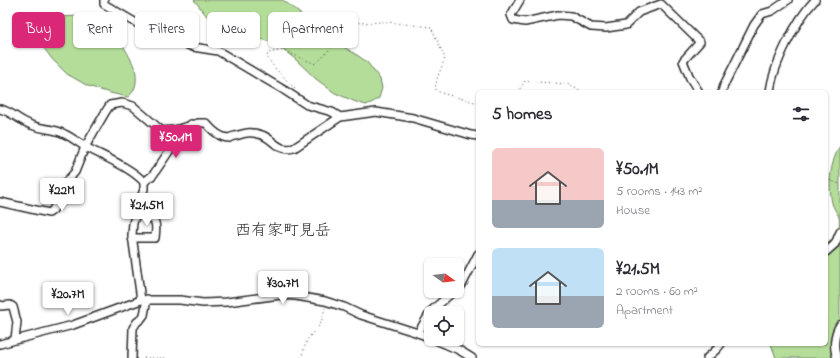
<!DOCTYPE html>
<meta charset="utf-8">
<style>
body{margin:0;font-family:"Indie Flower","Klee One",sans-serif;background:#f2f2f3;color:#2b2b33;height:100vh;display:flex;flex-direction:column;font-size:15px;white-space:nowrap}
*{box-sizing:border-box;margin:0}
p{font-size:13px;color:#7c7c81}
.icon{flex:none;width:22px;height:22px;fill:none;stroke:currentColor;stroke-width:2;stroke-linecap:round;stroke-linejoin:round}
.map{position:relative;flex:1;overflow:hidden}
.details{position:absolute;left:476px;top:90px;width:352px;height:256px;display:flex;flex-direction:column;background:#fff;border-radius:6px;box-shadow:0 1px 3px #0004}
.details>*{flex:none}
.guide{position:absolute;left:12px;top:12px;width:380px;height:36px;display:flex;gap:8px}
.needle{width:26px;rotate:105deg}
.controls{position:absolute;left:424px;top:258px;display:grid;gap:8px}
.controls a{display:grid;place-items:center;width:40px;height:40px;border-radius:6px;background:#fff;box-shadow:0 1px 3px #0004;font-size:20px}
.price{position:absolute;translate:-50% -34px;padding:0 9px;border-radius:4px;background:#fff;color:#222;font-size:13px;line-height:26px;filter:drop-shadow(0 1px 2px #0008)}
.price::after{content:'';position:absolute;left:50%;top:24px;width:12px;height:9px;margin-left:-6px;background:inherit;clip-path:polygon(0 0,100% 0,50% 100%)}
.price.on{background:#db2777;color:#fff}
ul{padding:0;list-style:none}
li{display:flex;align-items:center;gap:12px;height:100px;padding:0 16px}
li span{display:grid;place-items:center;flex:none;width:112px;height:80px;border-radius:6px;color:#555}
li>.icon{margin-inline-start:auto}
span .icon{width:48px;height:48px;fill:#fffc;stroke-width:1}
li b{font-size:17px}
h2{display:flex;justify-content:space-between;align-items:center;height:48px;padding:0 16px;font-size:17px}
.chip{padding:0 14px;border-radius:6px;background:#fff;box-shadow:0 1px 3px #0004;font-size:14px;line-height:36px}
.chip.on{background:#db2777;color:#fff}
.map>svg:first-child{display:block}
.green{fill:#b4dd9a;stroke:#708462}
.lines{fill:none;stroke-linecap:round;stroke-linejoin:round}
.street-casing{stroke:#2b2b2b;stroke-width:10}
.path{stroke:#2b2b2b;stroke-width:1;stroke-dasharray:1 3;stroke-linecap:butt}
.street{stroke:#fff;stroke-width:7}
.labels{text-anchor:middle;stroke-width:3.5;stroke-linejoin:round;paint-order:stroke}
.quarter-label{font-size:16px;fill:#2b2b2b;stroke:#fff}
</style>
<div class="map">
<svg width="840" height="358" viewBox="0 0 840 358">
<rect width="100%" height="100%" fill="#fff"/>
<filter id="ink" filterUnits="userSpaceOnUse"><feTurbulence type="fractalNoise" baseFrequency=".025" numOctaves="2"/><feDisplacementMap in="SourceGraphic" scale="8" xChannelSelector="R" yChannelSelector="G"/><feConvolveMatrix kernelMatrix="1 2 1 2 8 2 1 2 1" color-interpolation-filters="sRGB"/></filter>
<g filter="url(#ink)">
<g class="green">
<path d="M194,0H283L334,41L357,55L367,62L380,79L382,88L379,98L373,102L366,105L356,102L335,93L316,79L294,58L275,44L210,20Z"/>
<path d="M86,16C91,19 105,22 109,26C116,32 136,65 136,74C137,84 135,91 128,97L110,93L88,86L67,74L52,59L38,40L37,25L46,17Z"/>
<path d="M840,146V358H776L771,344H826V243C829,241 834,238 836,235C839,231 840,222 839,217C837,212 833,208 832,203C828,185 830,162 840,146Z"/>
</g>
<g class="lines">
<g class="street-casing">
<g id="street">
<path d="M104,0V4L150,31L193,47L218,51L284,90L307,105L332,112L340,117"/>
<path d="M520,0L511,15L513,20L525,22L558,15L571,16L591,27L606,28L626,25L639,12L661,4L700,42L683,61L690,78L699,92"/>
<path d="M722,92L724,85L754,25L762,14L772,11L788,0"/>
<path d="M770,92C773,65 796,20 815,0"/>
<path d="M0,109C10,111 18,119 27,123C37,129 49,128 60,132C69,135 77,142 86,147C104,157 130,167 144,182V189L133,223L132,235L141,300"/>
<path d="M144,182L153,175L174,144L188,132L191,124"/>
<path d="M0,202L49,213L53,210L65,183L75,172L85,147L106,111L110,105L122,103L133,106L162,131L175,130L198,123H206C211,129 220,138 229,138C231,137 233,136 235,136C246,133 250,131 262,135C275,140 277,152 294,148L340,117L376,112L413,118L471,135L478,136"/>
<path d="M132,238H155C158,217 154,220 136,212"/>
<path d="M826,252L835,244L840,232"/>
<path d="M457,289L462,285L478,254"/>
<path d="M0,305L1,306L10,305L13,307L17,322L15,339"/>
<path d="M418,333L431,311L454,291"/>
<path d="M433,339L459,350L472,358"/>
<path d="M0,344L73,325L141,300H180L203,303L227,302L280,295L296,296L325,301L344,307L361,315L418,333L431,338"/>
<path d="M132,358L133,328L137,322L141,319L144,315L147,299"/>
<path d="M707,358L717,349L721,344"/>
<path d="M837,358C833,348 834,334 840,325"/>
</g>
</g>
<g class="path">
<path d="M295,89L274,67L267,57L268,53L283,50L303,59L316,64L342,36L347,25L352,23L387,22L431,27L445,58L437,79L435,88L436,90L441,93L478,103"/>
<path d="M518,92L525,81L567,84L577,89L580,92"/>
<path d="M826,179L840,184"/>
<path d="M144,358H166"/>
<path d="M301,358L307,340L314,331L319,326L321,323L325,308"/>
</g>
<use href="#street" class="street"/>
</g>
</g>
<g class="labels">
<g class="quarter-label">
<text x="283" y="235">西有家町見岳</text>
</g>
</g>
</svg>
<div class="controls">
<a><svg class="needle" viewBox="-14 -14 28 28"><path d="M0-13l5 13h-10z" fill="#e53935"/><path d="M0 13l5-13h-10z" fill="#7c7c81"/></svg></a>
<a><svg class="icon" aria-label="locate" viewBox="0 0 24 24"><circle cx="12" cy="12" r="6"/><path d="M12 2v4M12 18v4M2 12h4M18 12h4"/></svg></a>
</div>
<b class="price on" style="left:176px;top:159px">¥50.1M</b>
<b class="price" style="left:62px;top:212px">¥22M</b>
<b class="price" style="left:147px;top:227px">¥21.5M</b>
<b class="price" style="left:283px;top:305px">¥30.7M</b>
<b class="price" style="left:68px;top:316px">¥20.7M</b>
<div class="guide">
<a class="chip on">Buy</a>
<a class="chip">Rent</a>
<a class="chip">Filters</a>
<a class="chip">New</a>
<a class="chip">Apartment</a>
</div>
<section class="details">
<h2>5 homes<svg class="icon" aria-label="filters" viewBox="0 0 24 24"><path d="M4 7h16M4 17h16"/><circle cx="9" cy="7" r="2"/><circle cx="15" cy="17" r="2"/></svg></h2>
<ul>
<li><span style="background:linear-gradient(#f6c9c9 65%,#9aa5b1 0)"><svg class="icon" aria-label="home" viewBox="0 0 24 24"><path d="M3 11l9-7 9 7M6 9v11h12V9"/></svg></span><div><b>¥50.1M</b><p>5 rooms · 143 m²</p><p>House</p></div></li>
<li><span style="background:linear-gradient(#bfe0f5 60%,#9aa5b1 0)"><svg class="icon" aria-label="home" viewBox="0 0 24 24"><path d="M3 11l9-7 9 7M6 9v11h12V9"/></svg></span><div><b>¥21.5M</b><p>2 rooms · 60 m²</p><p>Apartment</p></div></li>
</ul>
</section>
</div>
